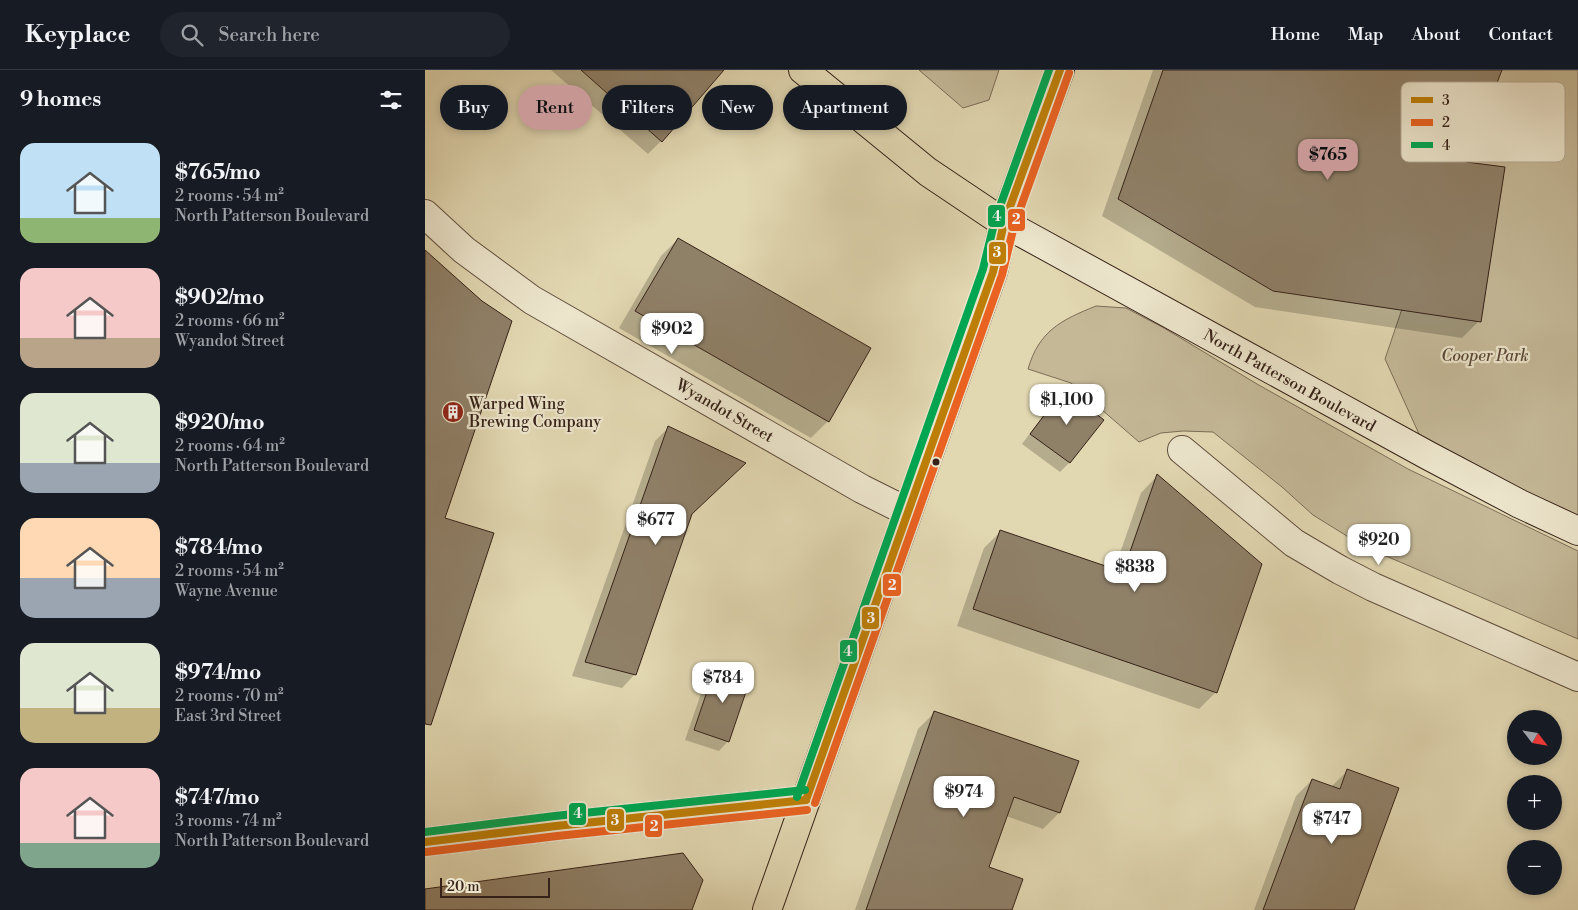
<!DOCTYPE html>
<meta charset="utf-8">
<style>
body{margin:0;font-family:"Libre Bodoni",serif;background:#20242c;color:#f1f3f6;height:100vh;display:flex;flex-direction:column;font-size:19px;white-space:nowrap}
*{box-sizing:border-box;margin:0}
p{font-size:16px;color:#9ea1a6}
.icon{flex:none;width:28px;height:28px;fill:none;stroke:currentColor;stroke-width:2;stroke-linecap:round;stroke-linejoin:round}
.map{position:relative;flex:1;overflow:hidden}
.side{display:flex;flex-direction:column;background:#171b24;width:425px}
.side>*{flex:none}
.banner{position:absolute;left:15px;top:15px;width:475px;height:45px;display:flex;gap:10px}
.needle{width:32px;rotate:121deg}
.buttons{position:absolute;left:1082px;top:640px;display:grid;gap:10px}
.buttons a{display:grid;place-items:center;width:55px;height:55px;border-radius:50%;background:#171b24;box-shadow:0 2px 8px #0003;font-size:25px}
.scale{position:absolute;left:15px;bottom:12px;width:110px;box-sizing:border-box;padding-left:5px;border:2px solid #362219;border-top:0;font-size:14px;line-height:18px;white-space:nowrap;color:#362219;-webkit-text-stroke:4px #ece5cc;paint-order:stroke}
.price{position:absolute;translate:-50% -42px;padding:0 11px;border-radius:10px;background:#fff;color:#222;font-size:16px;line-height:32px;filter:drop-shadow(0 1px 2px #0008)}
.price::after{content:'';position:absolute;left:50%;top:30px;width:15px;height:11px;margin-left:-8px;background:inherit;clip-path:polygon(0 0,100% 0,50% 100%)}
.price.active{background:#c59692;color:#111}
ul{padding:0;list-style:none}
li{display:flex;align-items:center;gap:15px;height:125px;padding:0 20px}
li span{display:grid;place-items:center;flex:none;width:140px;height:100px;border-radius:15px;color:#555}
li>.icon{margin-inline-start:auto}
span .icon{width:60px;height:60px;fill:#fffc;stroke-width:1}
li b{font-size:21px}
h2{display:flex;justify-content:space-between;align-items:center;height:60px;padding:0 20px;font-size:21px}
.chip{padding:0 18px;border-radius:22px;background:#171b24;box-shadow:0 2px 8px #0003;font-size:18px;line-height:45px}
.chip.active{background:#c59692;color:#111}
header{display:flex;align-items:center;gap:30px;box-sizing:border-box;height:70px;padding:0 25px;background:#171b24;border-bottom:1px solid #363941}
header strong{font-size:24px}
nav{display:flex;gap:28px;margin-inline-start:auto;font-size:18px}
.search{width:350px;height:45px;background:#20242c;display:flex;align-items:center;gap:12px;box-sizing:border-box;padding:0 18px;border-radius:28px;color:#9ea1a6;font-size:19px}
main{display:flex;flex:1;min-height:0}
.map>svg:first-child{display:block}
.green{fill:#c4b897;stroke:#7d6d58}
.shadow{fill:#0003}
.building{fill:#8f8068;stroke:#362219}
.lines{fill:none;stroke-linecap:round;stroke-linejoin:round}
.minor-casing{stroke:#614f3f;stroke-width:30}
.secondary-casing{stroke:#362219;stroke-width:30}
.primary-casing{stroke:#362219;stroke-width:30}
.minor{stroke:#ece5cc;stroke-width:28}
.secondary{stroke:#ece5cc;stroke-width:28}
.primary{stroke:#e1d7b1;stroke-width:28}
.bus-1-casing{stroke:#ece5cc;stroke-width:11}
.bus-2-casing{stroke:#ece5cc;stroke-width:11}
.bus-3-casing{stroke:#ece5cc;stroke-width:11}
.bus-1{stroke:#bd7e08;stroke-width:8}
.bus-2{stroke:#e96222;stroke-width:8}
.bus-3{stroke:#00a651;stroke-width:8}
.bus-dot{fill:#362219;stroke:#ece5cc;stroke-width:2}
.labels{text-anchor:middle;stroke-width:4.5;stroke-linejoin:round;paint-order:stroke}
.park-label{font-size:16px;font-style:italic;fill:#5a4838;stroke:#ece5cc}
.street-label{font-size:16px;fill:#362219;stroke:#ece5cc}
.poi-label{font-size:16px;fill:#362219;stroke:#ece5cc;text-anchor:start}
.key{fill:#ece5cc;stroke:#b5aa96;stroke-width:1}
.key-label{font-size:14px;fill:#362219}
.line-badge{stroke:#ece5cc;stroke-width:2}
.badge-label{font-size:14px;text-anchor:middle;font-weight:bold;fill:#fff}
</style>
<header>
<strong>Keyplace</strong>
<div class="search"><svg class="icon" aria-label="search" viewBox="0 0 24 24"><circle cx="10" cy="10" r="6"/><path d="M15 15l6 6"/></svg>Search here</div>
<nav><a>Home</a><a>Map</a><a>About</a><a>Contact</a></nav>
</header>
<main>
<section class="side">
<h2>9 homes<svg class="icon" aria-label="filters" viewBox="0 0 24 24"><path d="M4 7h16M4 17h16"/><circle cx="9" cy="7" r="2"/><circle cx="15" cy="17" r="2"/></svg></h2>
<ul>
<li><span style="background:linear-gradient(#bfe0f5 75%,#8fb573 0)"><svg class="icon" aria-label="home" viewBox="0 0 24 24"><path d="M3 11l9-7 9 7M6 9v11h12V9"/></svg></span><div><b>$765/mo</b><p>2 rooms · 54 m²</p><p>North Patterson Boulevard</p></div></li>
<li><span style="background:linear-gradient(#f6c9c9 70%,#b9a48a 0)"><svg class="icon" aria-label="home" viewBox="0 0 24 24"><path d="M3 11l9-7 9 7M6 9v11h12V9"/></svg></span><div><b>$902/mo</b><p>2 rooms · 66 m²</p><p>Wyandot Street</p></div></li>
<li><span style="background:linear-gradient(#dfe7d0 70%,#9aa5b1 0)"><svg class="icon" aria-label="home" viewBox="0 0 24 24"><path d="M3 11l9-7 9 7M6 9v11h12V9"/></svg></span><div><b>$920/mo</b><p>2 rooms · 64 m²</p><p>North Patterson Boulevard</p></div></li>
<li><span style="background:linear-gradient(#ffd9b3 60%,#9aa5b1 0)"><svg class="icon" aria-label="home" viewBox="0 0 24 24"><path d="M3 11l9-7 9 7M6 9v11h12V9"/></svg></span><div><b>$784/mo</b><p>2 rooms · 54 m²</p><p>Wayne Avenue</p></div></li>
<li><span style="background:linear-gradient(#dfe7d0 65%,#c2b280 0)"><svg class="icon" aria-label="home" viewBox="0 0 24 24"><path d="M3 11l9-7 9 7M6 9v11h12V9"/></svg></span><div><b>$974/mo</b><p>2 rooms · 70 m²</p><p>East 3rd Street</p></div></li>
<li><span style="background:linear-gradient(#f6c9c9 75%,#7fa58c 0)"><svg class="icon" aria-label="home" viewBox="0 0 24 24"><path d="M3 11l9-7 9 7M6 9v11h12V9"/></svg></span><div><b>$747/mo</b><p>3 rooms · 74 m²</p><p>North Patterson Boulevard</p></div></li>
</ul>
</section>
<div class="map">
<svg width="1153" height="840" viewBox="0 0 1153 840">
<rect width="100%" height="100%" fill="#e1d7b1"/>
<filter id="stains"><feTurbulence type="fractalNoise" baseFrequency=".004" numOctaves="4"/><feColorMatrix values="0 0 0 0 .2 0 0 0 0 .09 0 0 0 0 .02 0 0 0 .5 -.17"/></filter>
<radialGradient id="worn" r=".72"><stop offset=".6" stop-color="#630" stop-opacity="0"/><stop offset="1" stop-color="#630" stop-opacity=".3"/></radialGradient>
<g class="green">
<path d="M494,0H574L564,30L538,38Z"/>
<path d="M1058,0H1153V461L1004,386L960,289Z"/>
<path d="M671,236L701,238L739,258L832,314L983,399L1153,481V569L938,476L888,445L857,417L788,362L758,361L736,363L714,372L646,313L603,299C614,261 636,250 671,236Z"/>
</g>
<g class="shadow">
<path d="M126,0H282L236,71L223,84Z"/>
<path d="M728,0H1075L1039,93L1054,251L1037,268L830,237L677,146Z"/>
<path d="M253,169L403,351L386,368L194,258L236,186Z"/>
<path d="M639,321L677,350L644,393L635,402L597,374L630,330Z"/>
<path d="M244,357L265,444L210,604L197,618L147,606L230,371Z"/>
<path d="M732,406L791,622L774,639L532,556L559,478L576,461L689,500L716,423Z"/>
<path d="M291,597L303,671L294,681L260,670L282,606Z"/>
<path d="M509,643L634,743L618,759L581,746L563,798L585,840H430L493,659Z"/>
<path d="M922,701L928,840H829L871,726L887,710L906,717Z"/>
</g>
<g class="building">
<path d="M156,0H299L237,72Z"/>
<path d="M738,0H1077L1041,92L1080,97L1056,252L848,221L693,129Z"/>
<path d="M253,168L446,278L404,352L210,241Z"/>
<path d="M0,180L57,231L87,251L20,448L69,463L6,655L0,654Z"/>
<path d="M639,319L679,350L645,393L605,364Z"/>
<path d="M243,356L321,393L267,444L211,605L160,592Z"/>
<path d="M732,404L837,494L792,623L548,539L575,460L698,502Z"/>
<path d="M291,595L326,607L304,672L269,660Z"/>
<path d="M509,641L654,691L635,743L589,727L564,797L598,809L587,840H441Z"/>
<path d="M922,699L974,718L929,840H838L887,709L915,719Z"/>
<path d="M258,783L278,810L267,840H0V819Z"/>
</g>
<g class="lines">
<g class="minor-casing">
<g id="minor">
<path d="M0,144L39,180L107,230L437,419L483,442"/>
<path d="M757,380L869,473L915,500L948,517L1153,607"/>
</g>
</g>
<g class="secondary-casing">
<path id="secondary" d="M579,153L1004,386L1095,434L1153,461"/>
</g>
<g class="primary-casing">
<g id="primary">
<path d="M378,0L503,102L579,153"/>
<path d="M0,772L131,756L381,730"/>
<path d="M342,840L568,202L579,153L635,0"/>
</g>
</g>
<use href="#minor" class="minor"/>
<use href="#secondary" class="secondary"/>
<use href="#primary" class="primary"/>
<g class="bus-1-casing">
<g id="bus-1">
<path d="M381,730L568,202L579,153L635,0"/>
<path d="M0,772L131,756L381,730"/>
</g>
</g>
<g class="bus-2-casing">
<g id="bus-2">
<path d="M390,733L577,205L589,156L644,3"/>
<path d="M1,782L132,766L382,740"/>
</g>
</g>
<g class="bus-3-casing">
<g id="bus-3">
<path d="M372,727L558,199L570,150L624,0"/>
<path d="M0,762L130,746L380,720"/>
</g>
</g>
<use href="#bus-1" class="bus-1"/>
<use href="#bus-2" class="bus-2"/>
<use href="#bus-3" class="bus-3"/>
</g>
<defs>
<g id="building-disc" transform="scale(1.125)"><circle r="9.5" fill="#8f2418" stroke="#ece5cc"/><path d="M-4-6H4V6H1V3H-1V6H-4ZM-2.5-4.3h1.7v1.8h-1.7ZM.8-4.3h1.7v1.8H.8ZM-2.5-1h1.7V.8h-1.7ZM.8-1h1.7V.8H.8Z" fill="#fff"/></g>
</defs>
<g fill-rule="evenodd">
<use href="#building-disc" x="28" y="342"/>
</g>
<circle class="bus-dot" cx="511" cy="392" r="4.5"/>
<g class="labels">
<g class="park-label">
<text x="1060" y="291">Cooper Park</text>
</g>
<g class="street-label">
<text transform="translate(865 310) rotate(29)" y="6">North Patterson Boulevard</text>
<text transform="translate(300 340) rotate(30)" y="6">Wyandot Street</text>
</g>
<g class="poi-label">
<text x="44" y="339">Warped Wing<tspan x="44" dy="18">Brewing Company</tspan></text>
</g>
</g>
<rect x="976" y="12" width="164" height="80" rx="8" class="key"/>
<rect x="986" y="27" width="22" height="6" fill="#bd7e08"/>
<rect x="986" y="49" width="22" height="7" fill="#e96222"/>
<rect x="986" y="72" width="22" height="6" fill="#00a651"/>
<g class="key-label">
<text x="1017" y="35">3</text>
<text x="1017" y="57">2</text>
<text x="1017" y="80">4</text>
</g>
<g class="line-badge">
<rect x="562" y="134" width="19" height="24" rx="5" fill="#00a651"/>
<rect x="582" y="138" width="19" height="24" rx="5" fill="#e96222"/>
<rect x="563" y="171" width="19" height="24" rx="5" fill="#bd7e08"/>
<rect x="457" y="503" width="20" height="24" rx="5" fill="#e96222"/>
<rect x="436" y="536" width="19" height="24" rx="5" fill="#bd7e08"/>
<rect x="414" y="569" width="19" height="24" rx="5" fill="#00a651"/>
<rect x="143" y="732" width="19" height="24" rx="5" fill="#00a651"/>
<rect x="181" y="738" width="19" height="24" rx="5" fill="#bd7e08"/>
<rect x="219" y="744" width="19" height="24" rx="5" fill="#e96222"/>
</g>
<g class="badge-label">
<text x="572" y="151">4</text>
<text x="591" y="154">2</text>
<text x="572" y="187">3</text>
<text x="467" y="520">2</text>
<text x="446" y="553">3</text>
<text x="423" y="586">4</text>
<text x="153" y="748">4</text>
<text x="190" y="755">3</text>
<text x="229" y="761">2</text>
</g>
<rect width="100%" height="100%" filter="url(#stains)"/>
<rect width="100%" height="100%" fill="url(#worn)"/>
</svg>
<div class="buttons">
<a><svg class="needle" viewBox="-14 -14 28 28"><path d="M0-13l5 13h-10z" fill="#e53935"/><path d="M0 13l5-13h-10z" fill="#9ea1a6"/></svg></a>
<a>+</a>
<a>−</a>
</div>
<div class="scale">20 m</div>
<b class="price active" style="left:903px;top:111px">$765</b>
<b class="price" style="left:247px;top:285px">$902</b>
<b class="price" style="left:642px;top:356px">$1,100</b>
<b class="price" style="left:231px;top:476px">$677</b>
<b class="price" style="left:954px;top:496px">$920</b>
<b class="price" style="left:710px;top:523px">$838</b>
<b class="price" style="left:298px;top:634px">$784</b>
<b class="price" style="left:539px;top:748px">$974</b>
<b class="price" style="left:907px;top:775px">$747</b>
<div class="banner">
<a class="chip">Buy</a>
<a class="chip active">Rent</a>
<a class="chip">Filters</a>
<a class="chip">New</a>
<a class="chip">Apartment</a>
</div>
</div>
</main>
